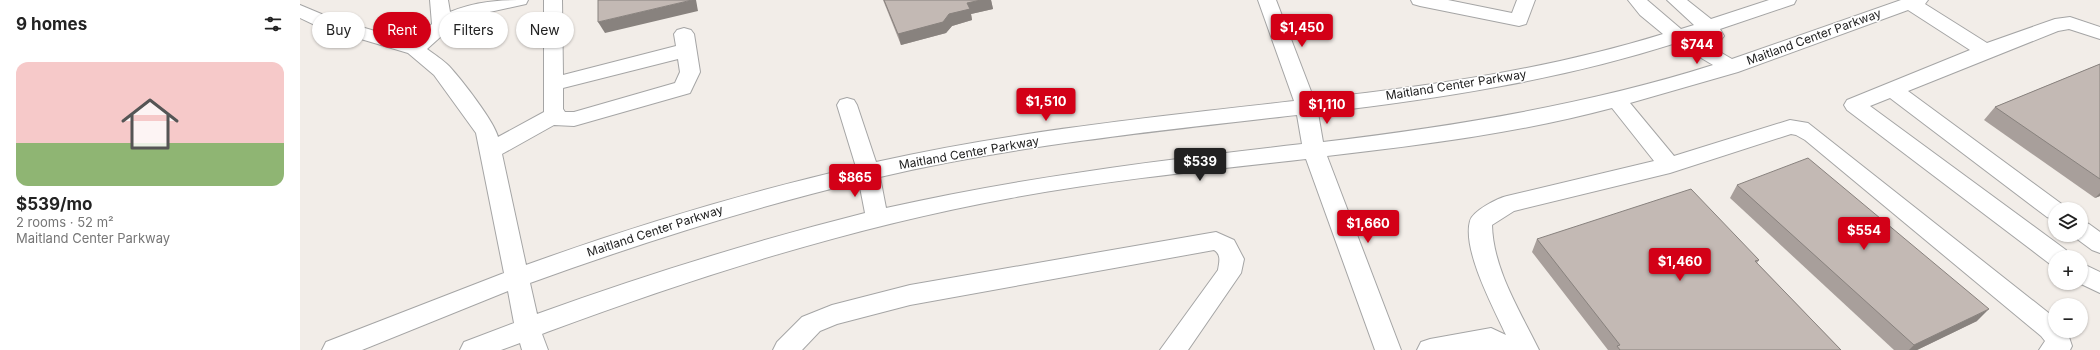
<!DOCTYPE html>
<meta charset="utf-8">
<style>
body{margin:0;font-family:Inter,sans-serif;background:#f6f6f6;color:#222;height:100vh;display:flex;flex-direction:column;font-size:15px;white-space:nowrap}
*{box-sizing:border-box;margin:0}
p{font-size:13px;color:#767676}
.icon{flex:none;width:22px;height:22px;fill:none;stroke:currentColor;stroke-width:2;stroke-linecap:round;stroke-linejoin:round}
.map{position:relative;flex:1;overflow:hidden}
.drawer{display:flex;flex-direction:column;background:#fff;width:300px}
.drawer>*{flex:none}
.guide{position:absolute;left:12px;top:12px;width:380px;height:36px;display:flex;gap:8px}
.controls{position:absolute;left:1748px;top:202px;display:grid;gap:8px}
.controls a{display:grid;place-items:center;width:40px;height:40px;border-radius:50%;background:#fff;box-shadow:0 1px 3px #0004;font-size:20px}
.price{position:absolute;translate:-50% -34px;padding:0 9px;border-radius:4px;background:#d30017;color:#fff;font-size:13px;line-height:26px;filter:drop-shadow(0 1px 2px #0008)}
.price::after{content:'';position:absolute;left:50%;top:24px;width:12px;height:9px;margin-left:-6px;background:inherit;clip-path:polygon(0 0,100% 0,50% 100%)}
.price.on{background:#222;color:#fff}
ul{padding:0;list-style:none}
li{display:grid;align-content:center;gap:8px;height:212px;padding:0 16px}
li+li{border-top:1px solid #e0e0e0}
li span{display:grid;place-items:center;height:124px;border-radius:12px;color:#555}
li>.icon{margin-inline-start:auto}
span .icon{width:72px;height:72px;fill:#fffc;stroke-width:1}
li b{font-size:17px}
h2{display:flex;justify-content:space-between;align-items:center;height:48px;padding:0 16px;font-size:17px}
.chip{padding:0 14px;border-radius:18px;background:#fff;box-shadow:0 1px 3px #0004;font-size:14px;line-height:36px}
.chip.on{background:#d30017;color:#fff}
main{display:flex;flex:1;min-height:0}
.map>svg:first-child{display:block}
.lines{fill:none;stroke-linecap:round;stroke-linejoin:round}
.minor-casing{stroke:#a5a5a5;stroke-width:2}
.minor{fill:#fff;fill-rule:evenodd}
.wall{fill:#a89f9b}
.shaded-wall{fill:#88827e}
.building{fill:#c3b9b4;stroke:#88827e}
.labels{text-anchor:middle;stroke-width:3;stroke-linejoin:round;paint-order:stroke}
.street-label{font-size:12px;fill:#212121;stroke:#fff}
</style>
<main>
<section class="drawer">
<h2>9 homes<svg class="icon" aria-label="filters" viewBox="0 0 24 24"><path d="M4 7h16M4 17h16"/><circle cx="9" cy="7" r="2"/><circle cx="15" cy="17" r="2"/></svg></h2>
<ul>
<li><span style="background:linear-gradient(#f6c9c9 65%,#8fb573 0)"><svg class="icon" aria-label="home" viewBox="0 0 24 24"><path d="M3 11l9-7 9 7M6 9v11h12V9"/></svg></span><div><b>$539/mo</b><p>2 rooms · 52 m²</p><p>Maitland Center Parkway</p></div></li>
</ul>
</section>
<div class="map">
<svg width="1800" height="350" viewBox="0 0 1800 350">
<rect width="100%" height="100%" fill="#f2ede8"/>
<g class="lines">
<g class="minor-casing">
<g id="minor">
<path d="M130,0H148L150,12C176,1 200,0 228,0L226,4L176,15L156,23L127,49C134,54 143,60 149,66C161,79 194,121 198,137L244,112V0H262L263,75L376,46L374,34L377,30L384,28L391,30L394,34L400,72L390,93L274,126L254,125L202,154L226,265C334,226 444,193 556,167L537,105L540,100L547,98L554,100L557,105L576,162C714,131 854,117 994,101L958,0H976L1014,99C1132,86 1250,69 1363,34L1340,15L1328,0H1347L1381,29L1394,25L1367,0H1387L1411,19L1469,0H1496L1494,4L1420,29L1424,36L1421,40L1414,42L1407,40L1404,34L1394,37L1432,59L1601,0H1628L1625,4L1687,43L1755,19L1770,17L1800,27V39L1769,29L1758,31L1608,91L1763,205L1765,209H1755V220L1747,217L1590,98L1570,106L1766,250L1770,257H1755V265L1750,264L1547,110L1544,105L1547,100L1670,50L1608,10L1438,72L1330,103L1374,156L1490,120L1508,123L1755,318V331H1767L1772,346L1770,350H1739L1745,341L1741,336L1505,140L1496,135L1491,134L1370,173L1214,211L1192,225C1193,269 1220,311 1239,350H1117L1121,342L1130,339L1191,328L1206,335C1194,309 1162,250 1170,221C1172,211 1198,198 1207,196L1354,161L1312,108C1219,133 1122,145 1027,156L1101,350H1075L1006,159C908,170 809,180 711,198C552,227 398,276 247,332L242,334L248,350H222L220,343L201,350H160L164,342L214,323L208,291L62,350H22L26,342L204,273L176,133L134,75L108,53L17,26L0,18V5L31,18L112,42L132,24ZM1376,43L1413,65C1286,105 1156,126 1023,142L1018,113C1139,99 1260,80 1376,43ZM378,59L380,72L375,83L274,112H265L263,109V88ZM997,115L1002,144C862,160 724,177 586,208L580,177C717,145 857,131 997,115ZM559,182L565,213C454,241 345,275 237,314L230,283C338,244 447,209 559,182Z"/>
<path d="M1111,0H1148L1212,13L1217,0H1235L1226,24L1219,26L1120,6L1113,4Z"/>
<path d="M1781,221L1789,224L1800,232V253L1792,250L1773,236L1781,235Z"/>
<path d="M916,232L934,240L944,259L941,273L888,350H860L918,270C919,263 922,255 914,250L610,305L537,324L520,331L502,350H473L477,342L502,317L532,305L610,285Z"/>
<path d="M1781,263L1800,272V293L1779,283H1781Z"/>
</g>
</g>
<use href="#minor" class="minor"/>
</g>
<g class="wall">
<path d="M583,0H691L693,9L671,14L672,20L652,26L646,33L601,45Z"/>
<path d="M1800,64V196L1795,198L1684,120L1695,107Z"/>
<path d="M1437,185L1677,321L1617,350H1594L1430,198Z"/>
<path d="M1237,239L1459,260L1457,263L1541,350H1308L1232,252Z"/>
</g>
<g class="shaded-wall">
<path d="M392,0H396L398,11L305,33L298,22Z"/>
<path d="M681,0H691L693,9L671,14L672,20L652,26L646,33L601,45L598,34L667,3Z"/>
<path d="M1800,193V196L1795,198Z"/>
<path d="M1689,309L1677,321L1617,350H1609L1614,345Z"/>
</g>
<g class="building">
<path d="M298,0H392L298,22Z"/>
<path d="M584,0H681L667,3L670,9L649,14L643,22L598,34Z"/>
<path d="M1800,64V179L1695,107Z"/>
<path d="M1508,158L1689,309L1614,345L1437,185Z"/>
<path d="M1391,189L1459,260L1455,261L1541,350H1320L1317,346L1320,345L1237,239Z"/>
</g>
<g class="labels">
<g class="street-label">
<text transform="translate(1514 37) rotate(-20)" y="4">Maitland Center Parkway</text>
<text transform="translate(1156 85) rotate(-9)" y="4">Maitland Center Parkway</text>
<text transform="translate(669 153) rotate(-10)" y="4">Maitland Center Parkway</text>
<text transform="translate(355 231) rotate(-18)" y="4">Maitland Center Parkway</text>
</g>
</g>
</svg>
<div class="controls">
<a><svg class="icon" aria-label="layers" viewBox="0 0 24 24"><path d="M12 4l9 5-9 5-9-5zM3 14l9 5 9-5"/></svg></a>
<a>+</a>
<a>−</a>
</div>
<b class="price" style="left:1002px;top:48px">$1,450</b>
<b class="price" style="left:1397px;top:65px">$744</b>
<b class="price" style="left:746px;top:122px">$1,510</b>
<b class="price" style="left:1027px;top:125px">$1,110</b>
<b class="price on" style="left:900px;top:182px">$539</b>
<b class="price" style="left:555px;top:198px">$865</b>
<b class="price" style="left:1068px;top:244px">$1,660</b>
<b class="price" style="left:1564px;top:251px">$554</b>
<b class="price" style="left:1380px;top:282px">$1,460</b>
<div class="guide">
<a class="chip">Buy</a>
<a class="chip on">Rent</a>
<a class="chip">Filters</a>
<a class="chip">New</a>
</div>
</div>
</main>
